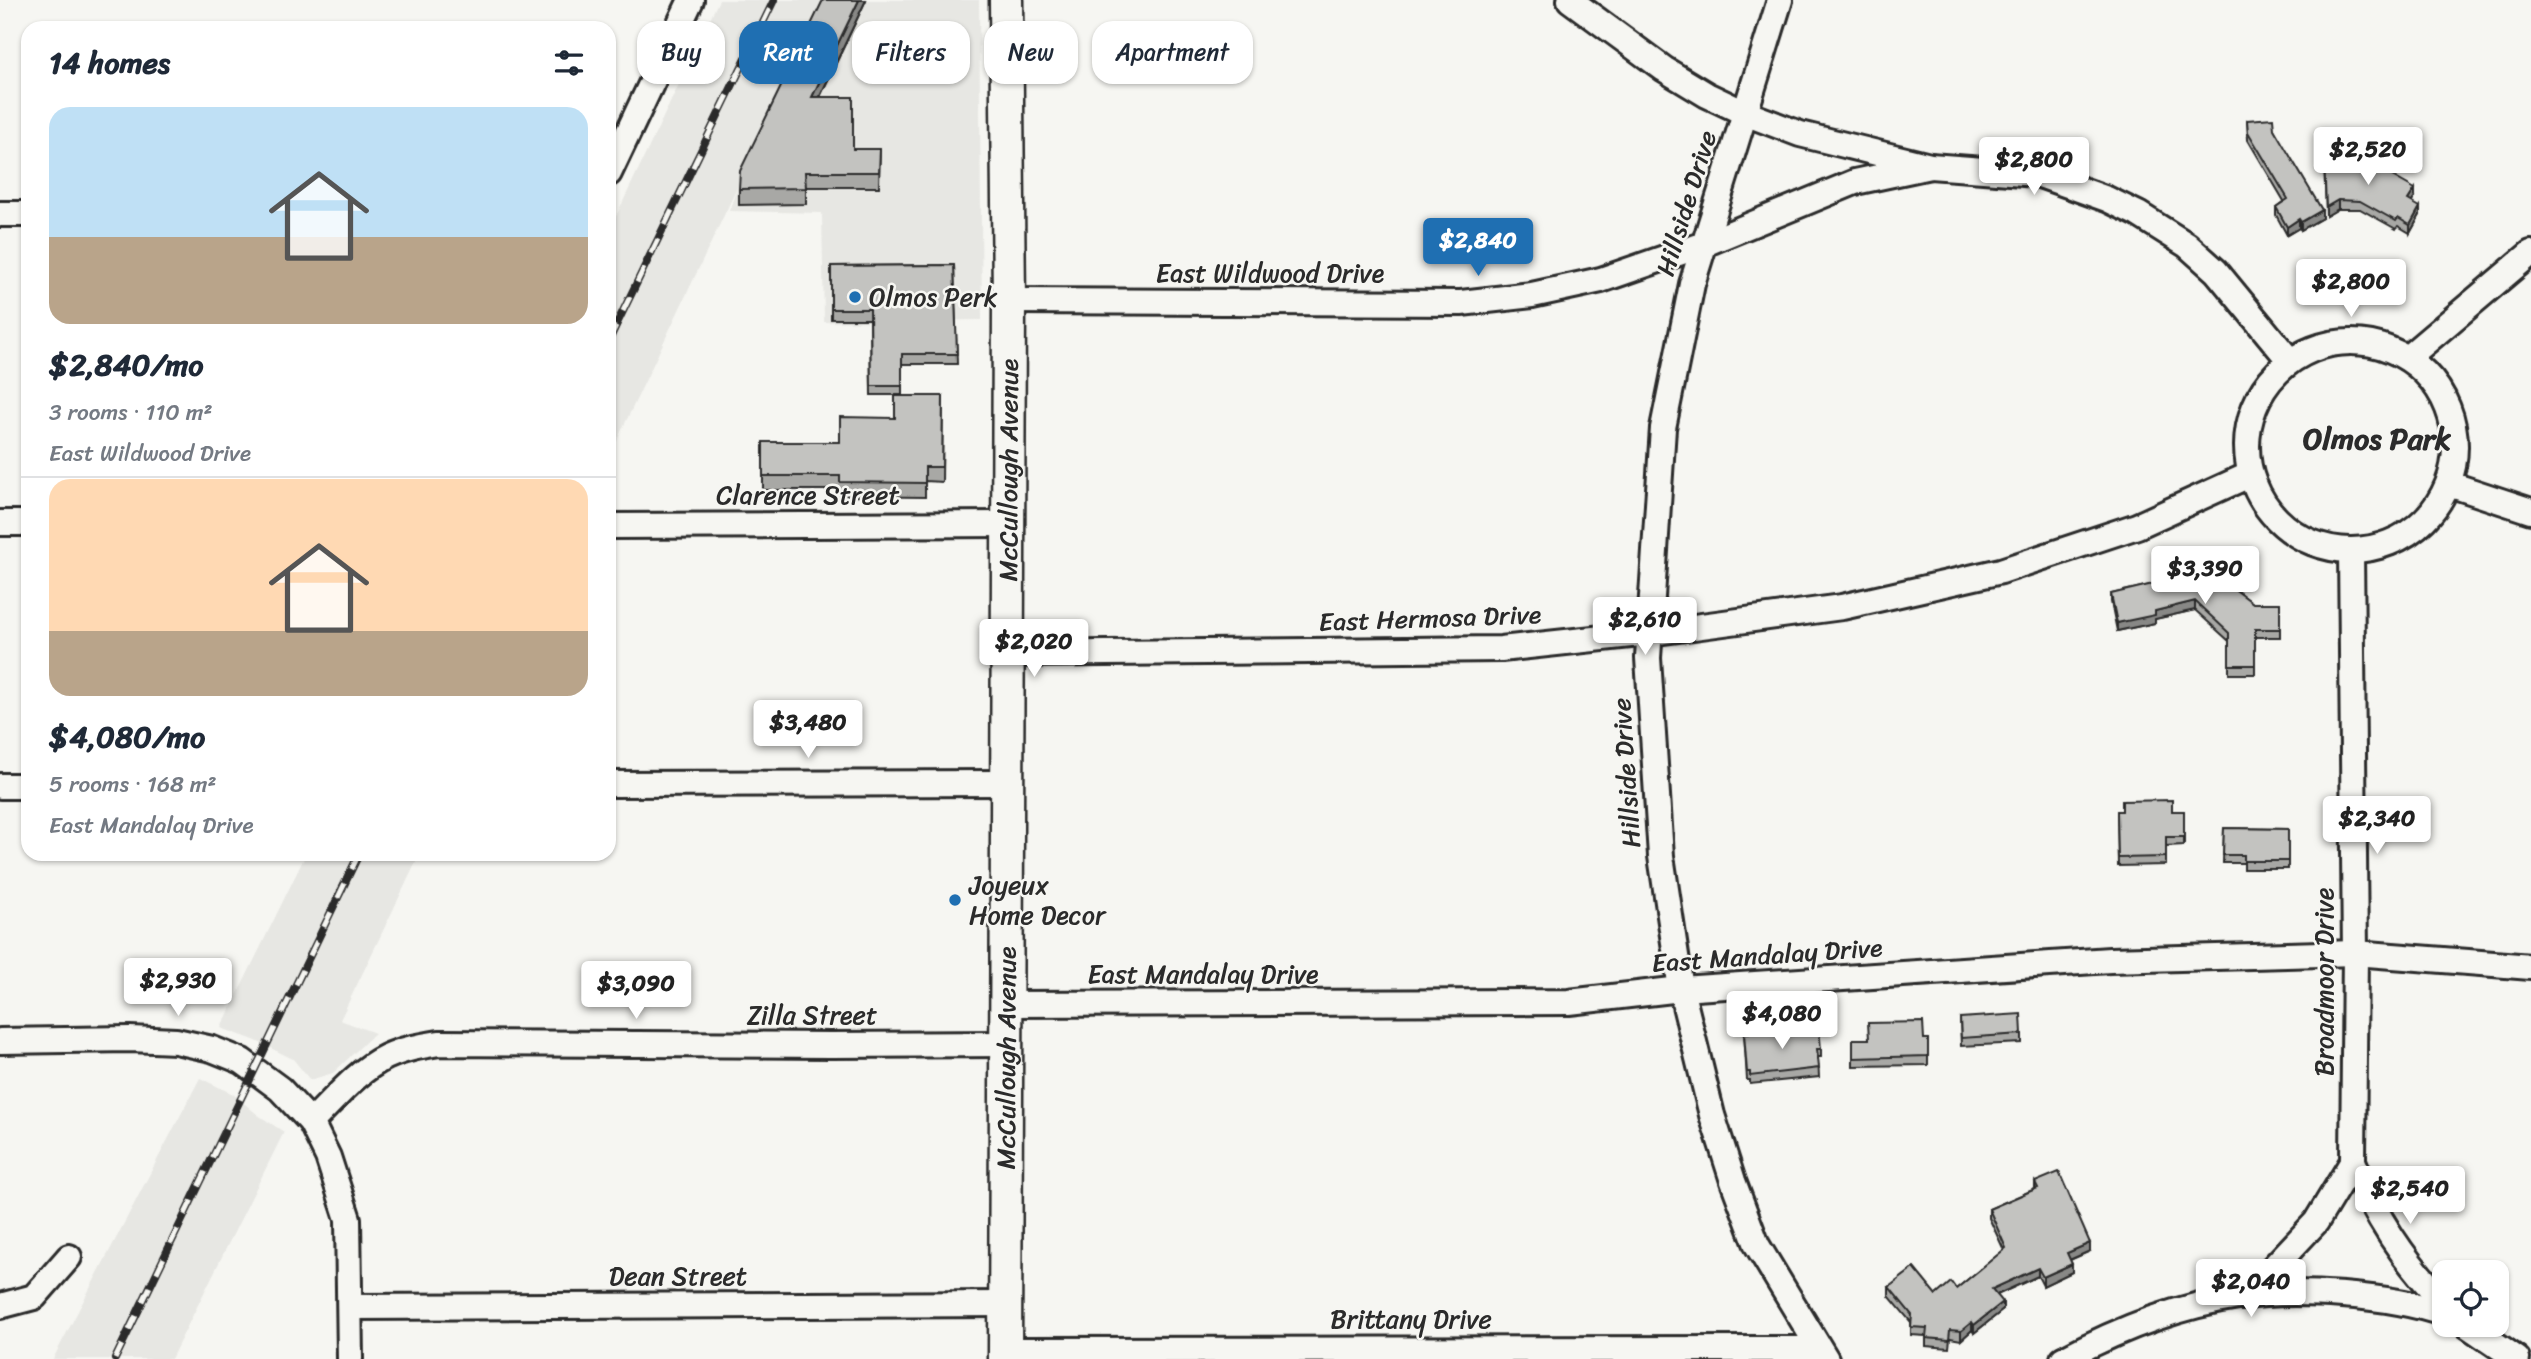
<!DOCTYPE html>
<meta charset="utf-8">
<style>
body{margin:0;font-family:Sriracha,sans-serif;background:#f6f6f7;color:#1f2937;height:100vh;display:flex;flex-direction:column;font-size:26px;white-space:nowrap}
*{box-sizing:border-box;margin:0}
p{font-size:23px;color:#747a83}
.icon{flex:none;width:38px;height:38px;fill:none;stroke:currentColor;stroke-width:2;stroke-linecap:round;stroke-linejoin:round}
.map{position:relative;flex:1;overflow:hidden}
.side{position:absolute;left:21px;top:21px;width:595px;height:840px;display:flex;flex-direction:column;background:#fff;border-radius:21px;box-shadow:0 2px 5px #0004}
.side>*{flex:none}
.guide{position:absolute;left:637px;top:21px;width:665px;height:63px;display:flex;gap:14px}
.controls{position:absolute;left:2432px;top:1260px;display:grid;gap:14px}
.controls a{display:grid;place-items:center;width:77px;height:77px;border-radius:14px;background:#fff;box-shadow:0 2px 5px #0004;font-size:35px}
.price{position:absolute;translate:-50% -60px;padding:0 16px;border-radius:7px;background:#fff;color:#222;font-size:23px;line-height:46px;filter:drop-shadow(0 2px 4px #0008)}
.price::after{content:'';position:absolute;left:50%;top:42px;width:21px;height:16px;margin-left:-10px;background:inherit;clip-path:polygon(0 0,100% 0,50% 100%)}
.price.current{background:#1f6fb2;color:#fff}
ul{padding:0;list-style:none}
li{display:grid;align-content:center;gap:14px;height:371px;padding:0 28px}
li+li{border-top:2px solid #e0e1e3}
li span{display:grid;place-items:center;height:217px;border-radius:21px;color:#555}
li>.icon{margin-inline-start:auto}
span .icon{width:126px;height:126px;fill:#fffc;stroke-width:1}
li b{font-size:30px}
h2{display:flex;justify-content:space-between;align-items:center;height:84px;padding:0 28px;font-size:30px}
.pill{padding:0 24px;border-radius:21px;background:#fff;box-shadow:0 2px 5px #0004;font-size:24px;line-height:63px}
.pill.current{background:#1f6fb2;color:#fff}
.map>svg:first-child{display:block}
.built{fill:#e7e7e3}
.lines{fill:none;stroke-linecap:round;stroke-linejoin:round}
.minor-casing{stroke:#2b2b2b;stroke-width:30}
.major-casing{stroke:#2b2b2b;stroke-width:37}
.minor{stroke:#f6f6f2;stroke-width:24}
.major{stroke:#f6f6f2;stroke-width:32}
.rail-casing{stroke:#2b2b2b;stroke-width:8}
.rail{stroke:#f6f6f2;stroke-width:5;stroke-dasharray:16;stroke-linecap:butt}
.wall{fill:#a8a8a5;stroke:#2b2b2b;stroke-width:2}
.shaded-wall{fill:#888886;stroke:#2b2b2b;stroke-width:2}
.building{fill:#c3c3c0;stroke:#2b2b2b;stroke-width:2}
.poi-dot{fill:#1f6fb2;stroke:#f6f6f2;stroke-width:2.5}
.labels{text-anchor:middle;stroke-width:5;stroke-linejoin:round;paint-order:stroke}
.street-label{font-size:26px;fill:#2b2b2b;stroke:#f6f6f2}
.poi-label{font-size:26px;fill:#2b2b2b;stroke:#f6f6f2;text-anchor:start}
.quarter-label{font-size:30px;font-weight:bold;fill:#2b2b2b;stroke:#f6f6f2}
</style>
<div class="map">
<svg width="2531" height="1359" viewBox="0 0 2531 1359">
<rect width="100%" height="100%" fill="#f6f6f2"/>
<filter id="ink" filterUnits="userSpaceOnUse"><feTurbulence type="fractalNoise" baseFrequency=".0143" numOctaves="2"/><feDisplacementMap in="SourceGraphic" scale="14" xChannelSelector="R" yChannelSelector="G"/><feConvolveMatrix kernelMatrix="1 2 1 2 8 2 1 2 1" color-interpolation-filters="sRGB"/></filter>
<g filter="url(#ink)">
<g class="built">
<path d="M719,0H979L982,320L824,322L822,213L729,211L738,186L609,457V231Z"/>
<path d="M306,854H420L340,1020L375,1033L333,1073L310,1080L293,1059L254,1040L221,1028Z"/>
<path d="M200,1078L233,1094L258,1115L284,1132L171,1359H53Z"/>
</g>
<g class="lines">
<g class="minor-casing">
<g id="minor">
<path d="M1570,0L1664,69L1707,95L1745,113L1800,134L1930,166L2037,174L2107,199L2138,214L2187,245L2216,271L2290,361"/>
<path d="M1780,0L1692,284L1663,428L1648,658L1661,856L1681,989L1712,1115L1733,1181L1757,1245L1826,1359"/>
<path d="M609,173L691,0"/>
<path d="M0,214H28"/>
<path d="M1009,301L1461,303L1532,295L1601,280L1702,245L1855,182L1930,166"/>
<circle cx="2351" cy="446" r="104"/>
<path d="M2407,358L2531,253"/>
<path d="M2449,484L2531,511"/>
<path d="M0,523H28"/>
<path d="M609,526L1008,524"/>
<path d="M2351,551L2355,953L2353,1161C2375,1218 2404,1260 2445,1304"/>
<path d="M1008,654L1501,649L1649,633L1842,607L2001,571L2137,526L2249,475"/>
<path d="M609,784L1007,783"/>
<path d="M0,786H28"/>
<path d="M1006,1004L1569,1002L1681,989L2110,960L2355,953L2531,967"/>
<path d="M0,1041L130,1039L176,1041L212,1049L242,1061L280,1089L311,1122L328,1157L348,1219L350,1359"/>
<path d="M311,1122C334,1100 357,1071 386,1057C403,1049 421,1046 439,1043L831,1045L1006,1044"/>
<path d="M2240,1297L2268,1273L2316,1222L2353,1161"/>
<path d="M0,1306L34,1297L69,1257"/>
<path d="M350,1307L1005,1304"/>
<path d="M2467,1325L2517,1359"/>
<path d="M1005,1350L1818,1349"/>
<path d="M2063,1359C2117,1330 2179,1306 2239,1297C2294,1288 2392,1295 2445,1314"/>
</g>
</g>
<g class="major-casing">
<g id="major">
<path id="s1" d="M1005,1359L1009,301L1006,0"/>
</g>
</g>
<use href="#minor" class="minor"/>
<use href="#major" class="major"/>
<g class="rail-casing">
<g id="rail">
<path d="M609,340L774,0"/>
<path d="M115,1359L359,854"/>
</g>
</g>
<use href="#rail" class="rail"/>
</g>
<g class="wall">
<path d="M866,0L820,97L853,149H880L879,187H806V204L739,205V189Z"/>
<path d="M2247,120L2274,129L2322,218L2301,230L2299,228L2287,235L2276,215V207L2284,201L2248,140Z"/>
<path d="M2324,158L2373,165L2415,197L2412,202L2420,215L2410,233L2398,226L2396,229L2360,209H2338L2326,216Z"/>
<path d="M954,265L957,364H902V395H871L870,319H831V266Z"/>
<path d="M943,396L942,482L925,481V497L840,496V490H763V442H840Z"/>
<path d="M2191,557L2253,603H2280V637H2255V674H2229V641L2195,610L2155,619V623L2117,631L2111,602V594L2193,575L2191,566Z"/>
<path d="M2117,811H2184V845L2166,846V865L2118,866Z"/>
<path d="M2224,828L2288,829V869H2244V863H2223Z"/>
<path d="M1960,1018L2022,1034V1043L1961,1046Z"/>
<path d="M1744,1033L1821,1049V1057H1818L1819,1077L1750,1084V1080H1747Z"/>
<path d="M1853,1039H1928V1065L1853,1066Z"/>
<path d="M2035,1182L2090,1251L2070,1260L2072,1272L2043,1286L2038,1276L1997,1295L2003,1310L1974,1333L1972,1330L1961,1340L1950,1338L1949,1348L1926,1346V1336L1911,1335V1322L1889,1296V1287L1936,1295L1956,1289L2004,1250L1989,1218V1209L2035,1189Z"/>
</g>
<g class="shaded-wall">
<path d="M859,0H866L812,113V97Z"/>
<path d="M2415,189V197L2408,208V200Z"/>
<path d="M2338,200V209L2326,216V207Z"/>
<path d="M2420,207V215L2410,233V225Z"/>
<path d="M2322,210V218L2301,230V222Z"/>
<path d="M2299,219V228L2287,235V227Z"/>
<path d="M2195,601V610L2155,619V623L2117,631V623L2155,611Z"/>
<path d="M2090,1243V1251L2067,1261V1253Z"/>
<path d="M2072,1264V1272L2043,1286V1277Z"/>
<path d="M2038,1268V1276L1992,1297V1289Z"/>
<path d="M2003,1302V1310L1974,1333V1325Z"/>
<path d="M1972,1322V1330L1961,1340V1331Z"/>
</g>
<g class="building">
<path d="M823,0H859L812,97H853V149H880L879,172H805L806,188L739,189L740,171Z"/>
<path d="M2273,118L2274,129L2322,210L2301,222L2299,219L2287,227L2276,207L2288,199L2248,132L2247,120Z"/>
<path d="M2372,157L2373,165L2415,189L2408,200L2420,207L2410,225L2398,218L2396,221L2360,201L2338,200L2326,207L2324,158Z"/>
<path d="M954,265L957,354H902V386H871L870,309H831V266Z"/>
<path d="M895,396H943L942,467H925V483L840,482V476H763V442H840V417L895,418Z"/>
<path d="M2215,552L2221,579L2253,603H2280V629H2255V665H2229V633L2195,601L2155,611V615L2117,623L2111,594L2195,574L2191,557Z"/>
<path d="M2172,800V811H2184V837H2166V857L2118,858L2117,811H2122V801Z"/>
<path d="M2224,828L2288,829V861H2244V855H2223Z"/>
<path d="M2021,1014L2022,1034L1961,1038L1960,1018Z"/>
<path d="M1923,1022L1924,1039H1928V1056L1853,1058V1039H1869L1868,1023Z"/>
<path d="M1819,1027L1821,1049H1817L1819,1068L1750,1076V1072H1747L1744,1033Z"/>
<path d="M2059,1172L2090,1243L2067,1253L2072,1264L2043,1277L2038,1268L1992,1289L2003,1302L1974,1325L1972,1322L1961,1331L1950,1330L1949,1340L1926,1338L1927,1328L1911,1327L1912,1315L1889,1287L1914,1268L1936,1295L1951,1282L1956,1289L2006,1248L1989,1209L2038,1188L2035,1182Z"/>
</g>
</g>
<g class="poi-dot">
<circle cx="855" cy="297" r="7"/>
<circle cx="955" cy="900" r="7"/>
</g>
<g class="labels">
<g class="street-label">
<text transform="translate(1686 203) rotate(-73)" y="9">Hillside Drive</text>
<text x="1270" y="282">East Wildwood Drive</text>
<text dy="9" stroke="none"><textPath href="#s1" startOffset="889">McCullough Avenue</textPath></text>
<text x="808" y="504">Clarence Street</text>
<text transform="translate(1430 618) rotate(-2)" y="9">East Hermosa Drive</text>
<text transform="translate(1626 773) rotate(-94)" y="9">Hillside Drive</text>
<text transform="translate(1767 955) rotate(-4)" y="9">East Mandalay Drive</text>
<text x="1203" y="983">East Mandalay Drive</text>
<text transform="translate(2324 982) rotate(-90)" y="9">Broadmoor Drive</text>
<text x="812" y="1024">Zilla Street</text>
<text dy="9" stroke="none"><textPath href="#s1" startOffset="301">McCullough Avenue</textPath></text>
<text x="678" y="1285">Dean Street</text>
<text x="1411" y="1328">Brittany Drive</text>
</g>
<g class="poi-label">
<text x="869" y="306">Olmos Perk</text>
<text x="969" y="894">Joyeux<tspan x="969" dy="30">Home Decor</tspan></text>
</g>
<g class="quarter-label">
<text x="2377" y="449">Olmos Park</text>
</g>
</g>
</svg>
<div class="controls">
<a><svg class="icon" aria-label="locate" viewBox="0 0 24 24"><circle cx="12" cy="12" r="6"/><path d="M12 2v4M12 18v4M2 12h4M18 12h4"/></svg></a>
</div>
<b class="price" style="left:2368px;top:187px">$2,520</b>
<b class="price" style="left:2034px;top:197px">$2,800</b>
<b class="price current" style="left:1478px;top:278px">$2,840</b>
<b class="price" style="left:2351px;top:319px">$2,800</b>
<b class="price" style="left:2205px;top:606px">$3,390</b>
<b class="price" style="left:1645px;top:657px">$2,610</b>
<b class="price" style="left:1034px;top:679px">$2,020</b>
<b class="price" style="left:808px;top:760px">$3,480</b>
<b class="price" style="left:2377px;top:856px">$2,340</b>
<b class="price" style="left:178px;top:1018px">$2,930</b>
<b class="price" style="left:636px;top:1021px">$3,090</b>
<b class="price" style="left:1782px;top:1051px">$4,080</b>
<b class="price" style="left:2410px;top:1226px">$2,540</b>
<b class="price" style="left:2251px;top:1319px">$2,040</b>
<div class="guide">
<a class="pill">Buy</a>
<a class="pill current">Rent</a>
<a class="pill">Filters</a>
<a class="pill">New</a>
<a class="pill">Apartment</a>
</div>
<section class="side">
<h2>14 homes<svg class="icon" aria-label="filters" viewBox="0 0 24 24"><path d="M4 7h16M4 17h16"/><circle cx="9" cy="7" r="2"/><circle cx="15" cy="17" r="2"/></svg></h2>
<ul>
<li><span style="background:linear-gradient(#bfe0f5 60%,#b9a48a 0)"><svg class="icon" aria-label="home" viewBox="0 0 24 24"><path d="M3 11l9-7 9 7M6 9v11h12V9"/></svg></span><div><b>$2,840/mo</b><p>3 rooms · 110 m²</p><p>East Wildwood Drive</p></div></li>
<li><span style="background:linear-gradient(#ffd9b3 70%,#b9a48a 0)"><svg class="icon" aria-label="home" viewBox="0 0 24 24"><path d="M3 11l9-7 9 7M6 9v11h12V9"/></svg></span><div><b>$4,080/mo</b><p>5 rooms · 168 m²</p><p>East Mandalay Drive</p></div></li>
</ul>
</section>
</div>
